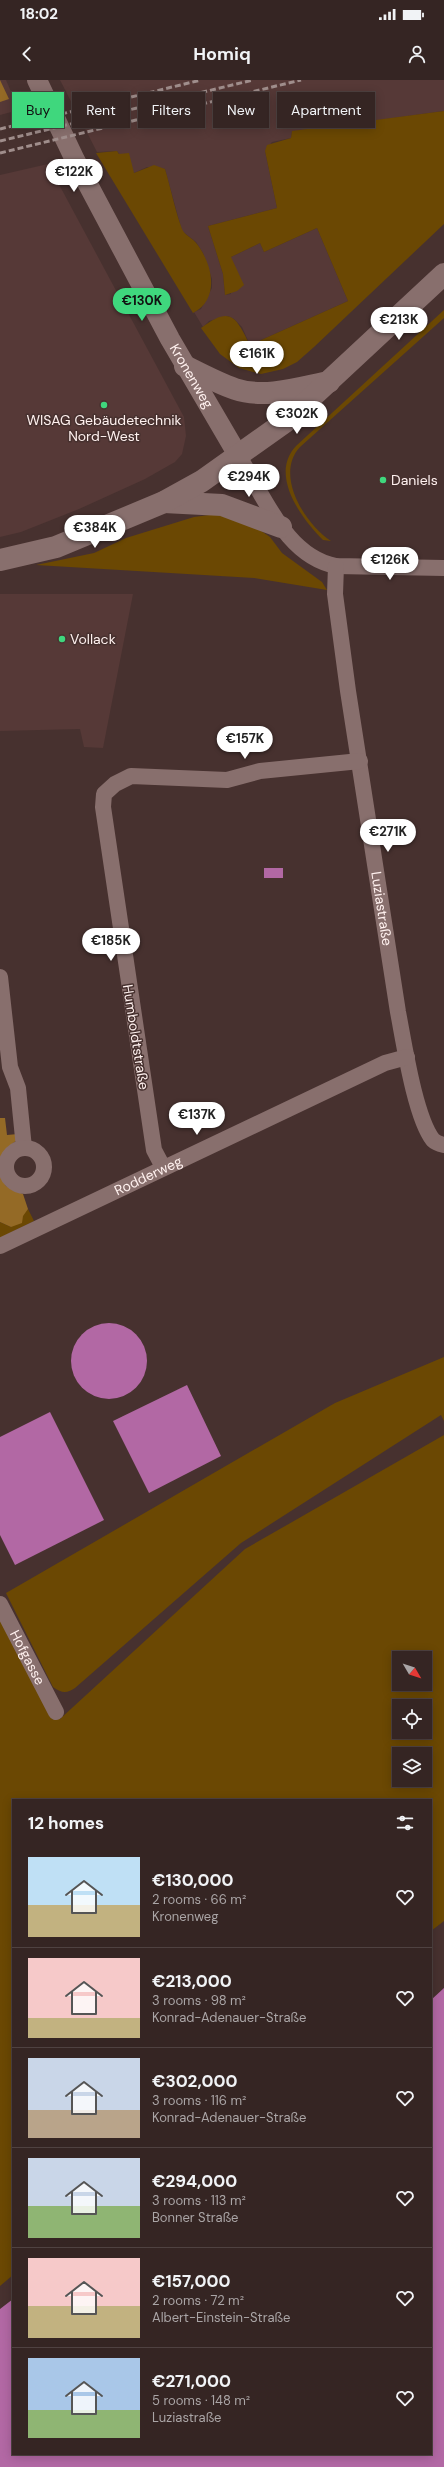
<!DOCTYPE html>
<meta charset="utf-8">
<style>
body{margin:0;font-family:"DM Sans",sans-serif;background:#403130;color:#f1f3f6;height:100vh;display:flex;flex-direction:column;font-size:15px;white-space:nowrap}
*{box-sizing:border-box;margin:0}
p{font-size:13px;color:#aaa5a6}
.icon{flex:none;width:22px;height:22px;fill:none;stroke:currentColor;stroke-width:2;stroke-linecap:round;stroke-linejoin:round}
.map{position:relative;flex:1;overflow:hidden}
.sheet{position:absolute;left:12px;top:1719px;width:420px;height:656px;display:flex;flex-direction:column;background:#352523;border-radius:0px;box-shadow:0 2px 10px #0003,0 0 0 1px #4f4241}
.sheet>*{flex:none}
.banner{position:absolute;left:12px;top:12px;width:420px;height:36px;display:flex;gap:8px}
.needle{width:26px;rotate:129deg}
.tools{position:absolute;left:392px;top:1571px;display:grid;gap:8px}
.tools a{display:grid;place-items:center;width:40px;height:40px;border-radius:0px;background:#352523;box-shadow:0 2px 10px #0003,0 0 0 1px #4f4241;font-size:20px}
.price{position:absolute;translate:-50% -34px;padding:0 9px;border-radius:14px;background:#fff;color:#222;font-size:13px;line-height:26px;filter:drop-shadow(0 1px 2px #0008)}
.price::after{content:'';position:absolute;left:50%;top:24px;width:12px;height:9px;margin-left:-6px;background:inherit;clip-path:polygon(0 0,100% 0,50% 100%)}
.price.on{background:#3fd77d;color:#111}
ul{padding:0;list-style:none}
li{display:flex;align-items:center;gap:12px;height:100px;padding:0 16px}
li+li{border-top:1px solid #4f4241}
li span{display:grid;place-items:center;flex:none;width:112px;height:80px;border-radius:0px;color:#555}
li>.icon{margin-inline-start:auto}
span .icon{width:48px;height:48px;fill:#fffc;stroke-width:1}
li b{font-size:17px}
h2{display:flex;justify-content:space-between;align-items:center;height:48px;padding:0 16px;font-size:17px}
.pill{padding:0 14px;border-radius:0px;background:#352523;box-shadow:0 2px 10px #0003,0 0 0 1px #4f4241;font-size:14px;line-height:36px}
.pill.on{background:#3fd77d;color:#111}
.status{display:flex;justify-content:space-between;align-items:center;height:28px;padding:0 20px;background:#352523;direction:ltr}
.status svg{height:11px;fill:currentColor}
header{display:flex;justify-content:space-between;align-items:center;height:52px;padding:0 16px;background:#352523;font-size:18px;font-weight:700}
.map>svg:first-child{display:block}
.built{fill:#563937}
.green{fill:#6b4803;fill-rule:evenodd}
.forest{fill:#946a26}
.water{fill:#b268a4}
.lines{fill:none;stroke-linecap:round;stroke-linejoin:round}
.minor{stroke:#886f6d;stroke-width:16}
.tertiary{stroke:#886f6d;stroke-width:20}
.secondary{stroke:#886f6d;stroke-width:22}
.rail{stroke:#a08e8c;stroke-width:3;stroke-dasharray:6 3;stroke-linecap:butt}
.poi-dot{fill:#3fd77d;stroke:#47312f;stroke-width:1.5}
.labels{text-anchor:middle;stroke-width:3;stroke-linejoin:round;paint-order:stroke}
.street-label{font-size:14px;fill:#fff1ef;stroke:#47312f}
.poi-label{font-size:14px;fill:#fff1ef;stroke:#47312f;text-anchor:start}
</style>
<div class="status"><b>18:02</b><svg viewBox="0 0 49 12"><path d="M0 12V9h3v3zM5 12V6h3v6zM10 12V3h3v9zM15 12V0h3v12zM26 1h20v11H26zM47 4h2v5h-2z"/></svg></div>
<header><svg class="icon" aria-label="back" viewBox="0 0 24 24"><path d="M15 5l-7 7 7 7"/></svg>Homiq<svg class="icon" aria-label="person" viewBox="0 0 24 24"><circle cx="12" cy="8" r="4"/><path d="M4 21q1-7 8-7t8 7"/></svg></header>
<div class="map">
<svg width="444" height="2387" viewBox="0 0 444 2387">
<rect width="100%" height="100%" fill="#47312f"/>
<g class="built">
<path d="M0,0H6L19,30L0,35Z"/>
<path d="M60,0H444V31L292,52L291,58L272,62L265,71L277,128L208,146L223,194L225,215L231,214V177L260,163L264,172L317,148L348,221L250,265L242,247L234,239L228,236L209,241L203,247L194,232L201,229L212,208V199L203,173L196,162L182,151L165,89L147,87L134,93L117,71L97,72Z"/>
<path d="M48,84L184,337L186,356L182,374L175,382L145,399L79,429L21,452L0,457V95Z"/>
<path d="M0,514H133L103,668L84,667L80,649L0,651Z"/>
</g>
<g class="green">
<path d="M444,31V144L314,267L297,282L283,289L261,294L239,288L220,274L201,248C231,225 236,237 250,265L348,221L317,148L264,172L260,163L231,177L244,205L237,211L225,215L223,194L208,146L277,128L265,71L267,65L291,58L292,51Z"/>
<path d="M117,71L119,74L129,73L134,93L154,85L165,89C171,109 175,130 182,149C184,155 193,158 197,164C213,185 220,219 193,233L96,73Z"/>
<path d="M444,230V238L300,367C274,395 305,444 331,461L323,460C301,438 269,395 296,366Z"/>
<path d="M217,434L257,448L270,457L282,473L322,502L327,510L254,498L36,485L94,473L126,458L194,437Z"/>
<path d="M28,1129L34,1141L0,1158V1142L11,1147Z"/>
<path d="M444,1277V1341L441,1335L241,1463L75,1608C66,1614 62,1613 53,1607L6,1513L335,1323Z"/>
<path d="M444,1355V1841L431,1851V1720H13V2195L0,2206V1532L60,1639L245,1469ZM399,1578H425V1604H399ZM399,1626H425V1652H399ZM399,1674H425V1700H399Z"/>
</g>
<g class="forest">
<path d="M0,0L9,19L0,22Z"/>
<path d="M0,1038H5L7,1055L18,1054L17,1060L6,1069L0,1078Z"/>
<path d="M0,1096L6,1106L23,1114L28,1129L23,1136L22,1143L11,1147L0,1142Z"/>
</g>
<g class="water">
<rect x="264" y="788" width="19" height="10"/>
<circle cx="109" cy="1281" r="38"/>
<path d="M187,1305L221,1376L149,1413L113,1341Z"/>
<path d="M50,1332L104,1440L15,1485L0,1455V1357Z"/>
<path d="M444,1908V2387H0V2229L13,2219V2374H431V1920Z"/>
</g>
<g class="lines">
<g class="minor">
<path d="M239,377C265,416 285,476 336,486L444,488"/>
<path id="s1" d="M336,486L335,514L348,611L398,932C404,963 415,1037 433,1060C436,1063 440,1064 444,1065"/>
<path d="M0,897L10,987L18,1008L24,1068"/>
<circle cx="25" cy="1087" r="19"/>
<path d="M163,1087L154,1070L103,727L104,714L115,704L131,696L227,700L260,691L360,681"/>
<path id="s2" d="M0,1166L385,983L407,977"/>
<path id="s3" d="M0,1524L56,1632"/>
</g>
<path class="tertiary" id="s4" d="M37,0L75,80L170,259L239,377"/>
<g class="secondary">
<path d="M185,286C201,294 218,303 235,309C265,319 299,308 329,302"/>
<path d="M164,422L222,425L281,447"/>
<path d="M0,480L56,467L164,422L202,401L285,342L444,194"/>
</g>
<g class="rail">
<path d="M0,49L201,0"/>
<path d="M0,61L253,0"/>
<path d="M0,73L301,0"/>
</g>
</g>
<g class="poi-dot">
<circle cx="104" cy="325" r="4"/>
<circle cx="383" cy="400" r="4"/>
<circle cx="62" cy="559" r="4"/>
</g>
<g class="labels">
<g class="street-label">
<text dy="5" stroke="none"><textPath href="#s4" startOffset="334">Kronenweg</textPath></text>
<text dy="5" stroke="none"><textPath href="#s1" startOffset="346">Luziastraße</textPath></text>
<text transform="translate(136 957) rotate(81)" y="5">Humboldtstraße</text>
<text dy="5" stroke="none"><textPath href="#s2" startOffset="164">Rodderweg</textPath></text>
<text dy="5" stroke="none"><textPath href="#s3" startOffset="60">Hofgasse</textPath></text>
</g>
<g class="poi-label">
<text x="104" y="345" text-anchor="middle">WISAG Gebäudetechnik<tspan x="104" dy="16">Nord-West</tspan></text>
<text x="391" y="405">Daniels</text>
<text x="70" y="564">Vollack</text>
</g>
</g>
</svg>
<div class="tools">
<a><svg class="needle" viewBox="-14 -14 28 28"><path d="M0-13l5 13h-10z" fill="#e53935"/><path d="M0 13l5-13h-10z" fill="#aaa5a6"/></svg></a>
<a><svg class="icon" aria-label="locate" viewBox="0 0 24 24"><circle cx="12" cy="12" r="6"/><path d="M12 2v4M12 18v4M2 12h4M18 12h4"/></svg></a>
<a><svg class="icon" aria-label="layers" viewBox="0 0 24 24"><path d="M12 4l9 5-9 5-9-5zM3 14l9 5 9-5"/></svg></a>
</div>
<b class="price" style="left:74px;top:113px">€122K</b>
<b class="price on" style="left:142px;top:242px">€130K</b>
<b class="price" style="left:399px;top:261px">€213K</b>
<b class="price" style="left:257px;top:295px">€161K</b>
<b class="price" style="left:297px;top:355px">€302K</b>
<b class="price" style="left:249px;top:418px">€294K</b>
<b class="price" style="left:95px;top:469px">€384K</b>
<b class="price" style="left:390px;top:501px">€126K</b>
<b class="price" style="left:245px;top:680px">€157K</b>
<b class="price" style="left:388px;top:773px">€271K</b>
<b class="price" style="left:111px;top:882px">€185K</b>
<b class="price" style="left:197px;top:1056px">€137K</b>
<div class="banner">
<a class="pill on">Buy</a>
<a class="pill">Rent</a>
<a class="pill">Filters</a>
<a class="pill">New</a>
<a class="pill">Apartment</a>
</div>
<section class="sheet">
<h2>12 homes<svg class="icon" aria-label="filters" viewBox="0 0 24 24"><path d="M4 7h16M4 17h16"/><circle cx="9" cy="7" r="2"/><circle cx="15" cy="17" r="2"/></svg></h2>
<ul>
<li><span style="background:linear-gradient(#bfe0f5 60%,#c2b280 0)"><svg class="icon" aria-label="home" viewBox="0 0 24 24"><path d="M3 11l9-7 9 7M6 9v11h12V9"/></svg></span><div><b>€130,000</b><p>2 rooms · 66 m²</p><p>Kronenweg</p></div><svg class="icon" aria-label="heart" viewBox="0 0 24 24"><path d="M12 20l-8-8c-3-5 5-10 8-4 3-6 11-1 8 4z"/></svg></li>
<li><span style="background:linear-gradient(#f6c9c9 75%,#c2b280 0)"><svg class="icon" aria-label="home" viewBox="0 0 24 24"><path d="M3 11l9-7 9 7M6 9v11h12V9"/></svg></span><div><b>€213,000</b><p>3 rooms · 98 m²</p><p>Konrad-Adenauer-Straße</p></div><svg class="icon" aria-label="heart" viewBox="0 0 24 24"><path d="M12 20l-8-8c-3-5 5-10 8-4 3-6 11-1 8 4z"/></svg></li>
<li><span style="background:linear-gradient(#c9d6e8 65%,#b9a48a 0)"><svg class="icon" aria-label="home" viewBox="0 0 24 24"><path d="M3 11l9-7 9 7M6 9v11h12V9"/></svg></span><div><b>€302,000</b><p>3 rooms · 116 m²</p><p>Konrad-Adenauer-Straße</p></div><svg class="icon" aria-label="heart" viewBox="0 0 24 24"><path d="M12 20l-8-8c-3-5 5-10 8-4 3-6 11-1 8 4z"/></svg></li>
<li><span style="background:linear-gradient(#c9d6e8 60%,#8fb573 0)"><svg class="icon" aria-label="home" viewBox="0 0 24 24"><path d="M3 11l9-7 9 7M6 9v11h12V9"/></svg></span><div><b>€294,000</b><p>3 rooms · 113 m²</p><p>Bonner Straße</p></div><svg class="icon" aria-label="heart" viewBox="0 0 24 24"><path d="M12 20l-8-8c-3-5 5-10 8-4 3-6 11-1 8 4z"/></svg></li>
<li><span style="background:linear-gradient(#f6c9c9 60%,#c2b280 0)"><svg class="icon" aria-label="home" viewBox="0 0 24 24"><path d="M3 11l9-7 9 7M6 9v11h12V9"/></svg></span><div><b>€157,000</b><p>2 rooms · 72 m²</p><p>Albert-Einstein-Straße</p></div><svg class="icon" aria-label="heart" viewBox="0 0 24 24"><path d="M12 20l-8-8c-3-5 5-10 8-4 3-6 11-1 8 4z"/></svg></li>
<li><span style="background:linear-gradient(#a9c7e8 65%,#8fb573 0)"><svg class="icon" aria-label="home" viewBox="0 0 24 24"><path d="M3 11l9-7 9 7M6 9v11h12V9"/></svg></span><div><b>€271,000</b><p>5 rooms · 148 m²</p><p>Luziastraße</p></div><svg class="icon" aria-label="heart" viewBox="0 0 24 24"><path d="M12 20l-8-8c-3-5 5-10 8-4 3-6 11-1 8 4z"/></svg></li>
</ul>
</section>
</div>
